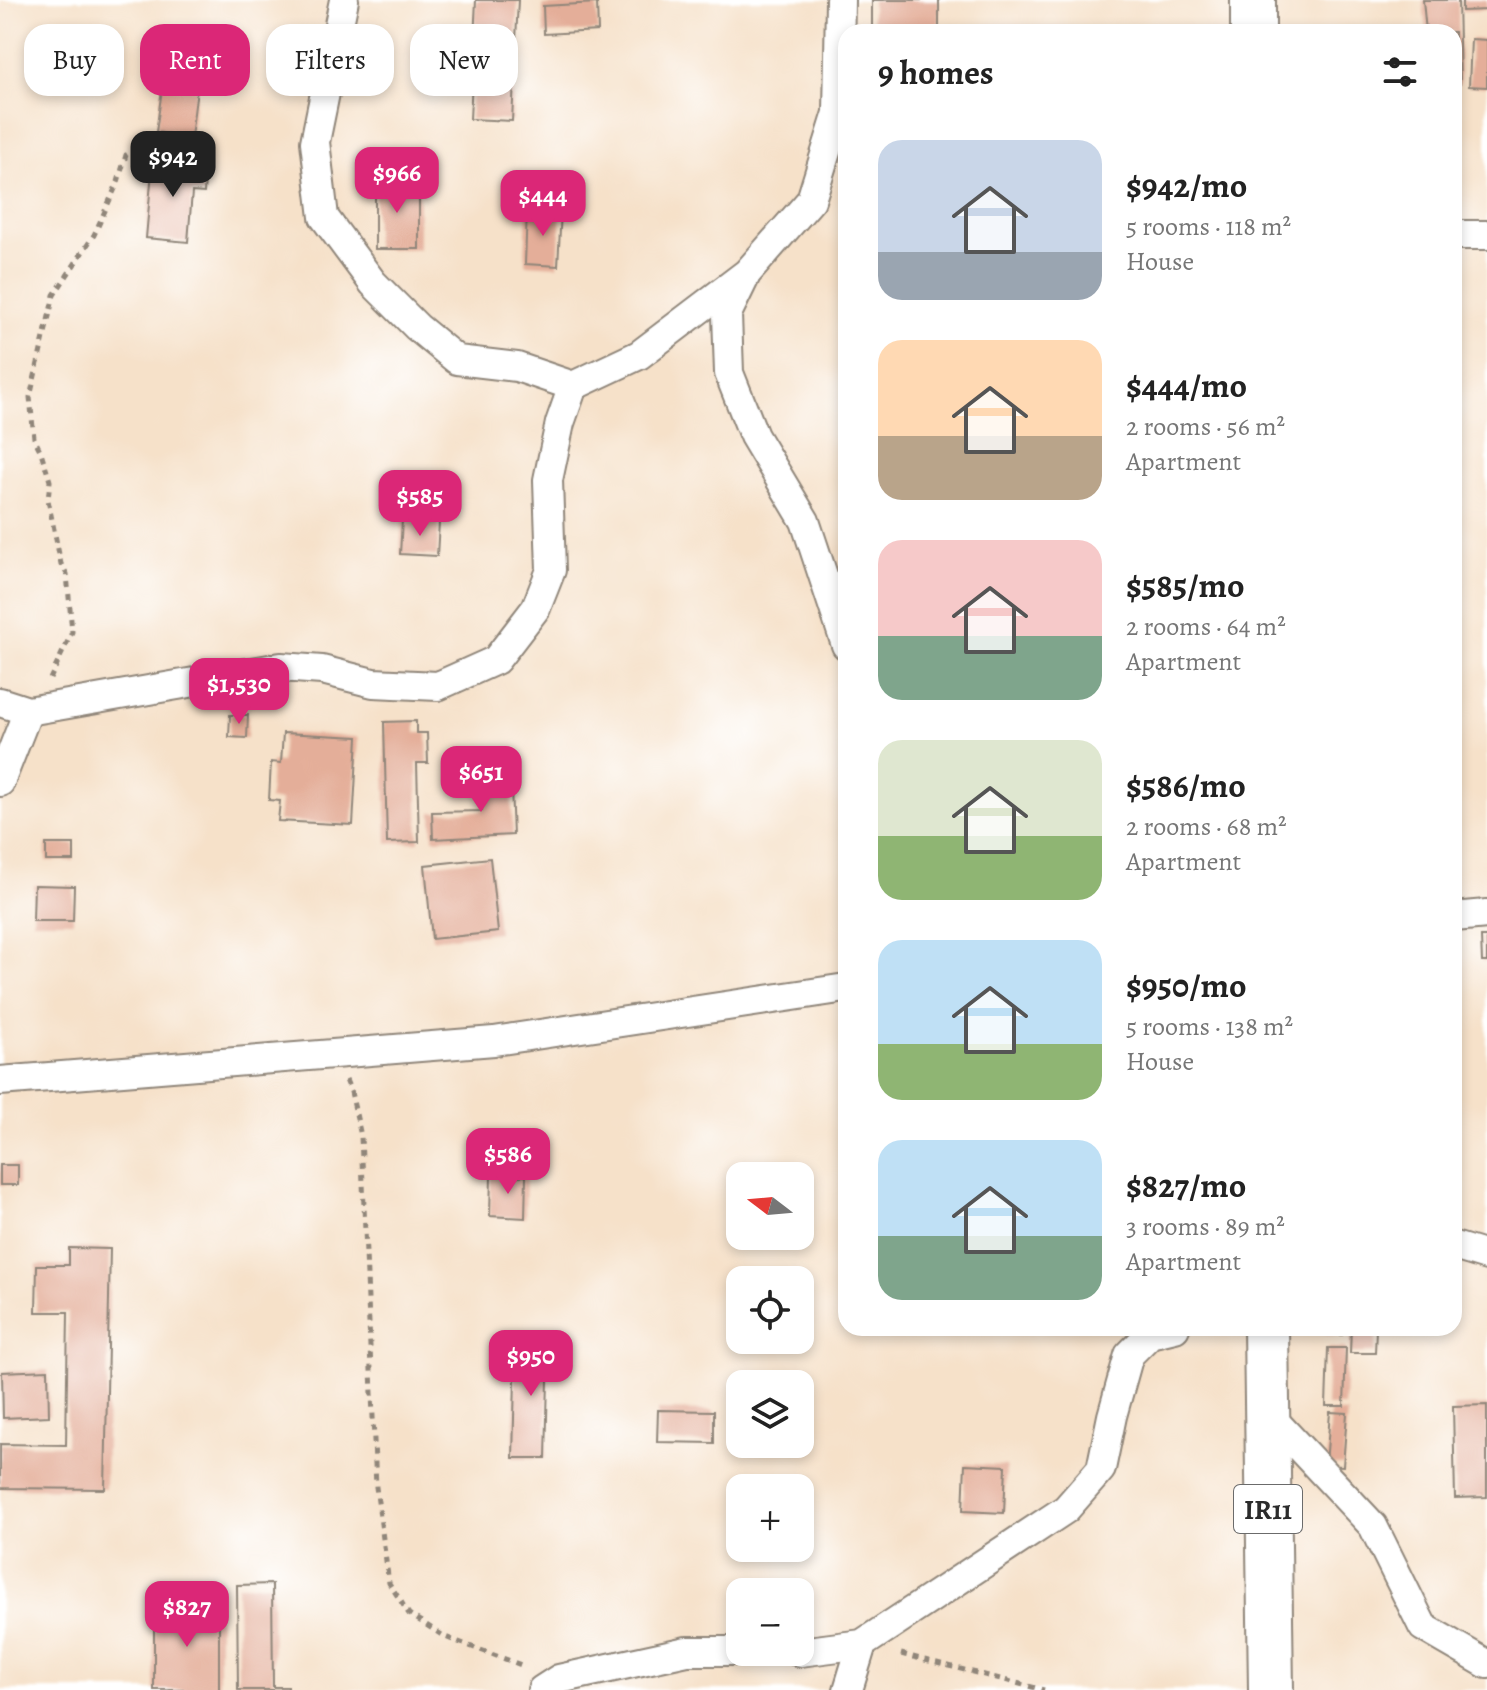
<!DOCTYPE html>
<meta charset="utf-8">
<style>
body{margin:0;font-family:Alegreya,serif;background:#f2f2f2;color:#222;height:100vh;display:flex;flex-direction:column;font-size:30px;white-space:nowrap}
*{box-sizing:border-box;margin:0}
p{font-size:26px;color:#767676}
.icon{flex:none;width:44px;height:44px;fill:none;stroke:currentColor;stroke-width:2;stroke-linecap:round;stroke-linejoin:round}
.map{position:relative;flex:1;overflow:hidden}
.drawer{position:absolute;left:838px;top:24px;width:624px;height:1312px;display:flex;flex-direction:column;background:#fff;border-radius:24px;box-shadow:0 4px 12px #0003}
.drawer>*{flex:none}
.guide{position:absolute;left:24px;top:24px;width:694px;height:72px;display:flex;gap:16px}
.needle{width:52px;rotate:286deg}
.buttons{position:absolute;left:726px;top:1162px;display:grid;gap:16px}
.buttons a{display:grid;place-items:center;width:88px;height:88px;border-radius:16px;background:#fff;box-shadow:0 4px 12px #0003;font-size:40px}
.price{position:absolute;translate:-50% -68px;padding:0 18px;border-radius:16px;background:#db2777;color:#fff;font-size:26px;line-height:52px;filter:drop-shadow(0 2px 4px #0008)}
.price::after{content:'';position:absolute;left:50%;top:48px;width:24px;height:18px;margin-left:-12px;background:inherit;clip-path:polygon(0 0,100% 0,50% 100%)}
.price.on{background:#222;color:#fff}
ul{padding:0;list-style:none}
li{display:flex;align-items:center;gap:24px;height:200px;padding:0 40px}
li span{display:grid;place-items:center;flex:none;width:224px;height:160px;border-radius:24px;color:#555}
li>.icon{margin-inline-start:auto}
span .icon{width:96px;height:96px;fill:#fffc;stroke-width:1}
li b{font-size:34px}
h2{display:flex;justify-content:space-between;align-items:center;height:96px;padding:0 40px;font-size:34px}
.pill{padding:0 28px;border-radius:24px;background:#fff;box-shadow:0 4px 12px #0003;font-size:28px;line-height:72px}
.pill.on{background:#db2777;color:#fff}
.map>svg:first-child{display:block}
.building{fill:#e4ae99}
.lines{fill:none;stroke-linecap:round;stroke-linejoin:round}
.street-casing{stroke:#90867a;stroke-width:32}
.primary-casing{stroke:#90867a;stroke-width:48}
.path{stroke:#90867a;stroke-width:5;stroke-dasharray:6 6;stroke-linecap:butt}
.street{stroke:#fff;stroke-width:28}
.primary{stroke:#fff;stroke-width:44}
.labels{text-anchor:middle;stroke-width:8;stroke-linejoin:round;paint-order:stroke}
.shield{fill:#fff;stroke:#6b6b6b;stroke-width:2}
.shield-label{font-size:28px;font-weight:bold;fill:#2b2b2b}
</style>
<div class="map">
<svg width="1487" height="1690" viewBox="0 0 1487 1690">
<rect width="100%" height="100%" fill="#fff"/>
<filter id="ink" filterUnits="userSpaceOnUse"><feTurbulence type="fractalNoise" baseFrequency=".0125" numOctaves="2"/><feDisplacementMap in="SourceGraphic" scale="16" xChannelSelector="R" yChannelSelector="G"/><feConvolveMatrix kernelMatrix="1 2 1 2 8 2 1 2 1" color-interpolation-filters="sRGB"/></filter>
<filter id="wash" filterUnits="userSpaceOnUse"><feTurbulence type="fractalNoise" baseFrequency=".006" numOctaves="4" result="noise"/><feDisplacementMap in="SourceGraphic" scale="32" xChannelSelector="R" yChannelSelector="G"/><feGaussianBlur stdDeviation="1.8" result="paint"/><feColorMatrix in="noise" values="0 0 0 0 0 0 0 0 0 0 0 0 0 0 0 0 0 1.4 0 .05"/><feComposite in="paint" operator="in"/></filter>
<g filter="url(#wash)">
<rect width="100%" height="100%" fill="#f6e1c9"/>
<g id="blocks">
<g class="building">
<path d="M476,0H518L512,121L470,119Z"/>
<rect x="872" y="0" width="67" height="32"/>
<path d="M1423,0H1458L1460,84H1454V32H1426Z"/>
<path d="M1462,0H1487V10L1462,11Z"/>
<path d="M597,3L598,31L544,34L543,6Z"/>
<path d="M1471,39L1487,40V87L1469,86Z"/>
<path d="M166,61L200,65L191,137L156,132Z"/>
<path d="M153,160L206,165L204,193L192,192L188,242L146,238Z"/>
<rect x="375" y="181" width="44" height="68"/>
<path d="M527,210L561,211L558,266L525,264Z"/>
<path d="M402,520L439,522L437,556L400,554Z"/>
<path d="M230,715H248L247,738L229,737Z"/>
<path d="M416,721V733H427L428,763H417L419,842L387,843L384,722Z"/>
<path d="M283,733L358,737L353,825L278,821L280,801L269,800L271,762L281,763Z"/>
<path d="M496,763H510L513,835L433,839L432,812L482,811V794L497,793Z"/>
<rect x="46" y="844" width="28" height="17"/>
<path d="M490,858L498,932L432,939L425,865Z"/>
<path d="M34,885L74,886L73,921H33Z"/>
<path d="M1481,937H1487V962H1482Z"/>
<rect x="0" y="1165" width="18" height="20"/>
<path d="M491,1175L526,1176L525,1218L490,1216Z"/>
<path d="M69,1248L110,1249L105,1489L0,1488V1444L66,1445L68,1312H36L37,1265H69Z"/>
<path d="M1326,1328H1342V1335H1325Z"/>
<path d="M1351,1328L1376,1329L1375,1353H1350Z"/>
<path d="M516,1339H549L546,1458H513Z"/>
<path d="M1328,1348H1346L1344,1406H1326Z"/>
<path d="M48,1370L49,1416L3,1418L2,1372Z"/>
<path d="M1487,1405V1497L1455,1498L1453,1406Z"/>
<path d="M658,1410L714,1411V1443L657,1442Z"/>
<path d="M1330,1412L1347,1413L1343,1466L1326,1465Z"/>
<path d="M965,1464L1006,1466L1004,1513L963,1511Z"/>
<path d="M272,1584L273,1687H288V1690H238L237,1585Z"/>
<path d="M219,1608V1690H154V1609Z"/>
</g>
</g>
</g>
<g filter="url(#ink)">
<use href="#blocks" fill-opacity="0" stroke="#90867a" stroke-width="2"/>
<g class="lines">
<g class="street-casing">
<g id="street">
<path d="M344,0L315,142L324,217L373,283L417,327L457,360L517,367L573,386"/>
<path d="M1454,235H1487"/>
<path d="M745,277L727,314L729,373L754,436L805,521L846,645"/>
<path d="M0,702L28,711L281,667L322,670L373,683L438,686L496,660L536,608L551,570L548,480L560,423L573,386L639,355L747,273L811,200L838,113L840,0"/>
<path d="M0,782L28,711"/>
<path d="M1454,917L1487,914"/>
<path d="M0,1081L494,1041L846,988"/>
<path d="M1454,1246L1487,1256"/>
<path d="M1267,1413L1373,1526L1423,1627L1487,1664"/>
<path d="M800,1652L862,1644L1066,1509L1101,1469L1112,1416L1129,1355L1150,1334L1175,1328"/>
<path d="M542,1690L559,1679L687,1651H740"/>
<path d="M848,1690L862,1644"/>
</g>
</g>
<g class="primary-casing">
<g id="primary">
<path d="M1253,0V32"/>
<path d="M1266,1328L1271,1690"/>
</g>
</g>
<g class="path">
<path d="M50,679L72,632L67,574L61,564L48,500L50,481L41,452L34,438L30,397L54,295L94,235L118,182L126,155L146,144"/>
<path d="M346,1080L351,1092L361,1136L376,1487L389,1583L409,1614L445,1637L524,1666"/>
<path d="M901,1654L1044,1690"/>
</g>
<use href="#street" class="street"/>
<use href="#primary" class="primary"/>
</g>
</g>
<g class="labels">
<rect class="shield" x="1234" y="1485" width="68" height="48" rx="6"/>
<g class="shield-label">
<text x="1268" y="1519">IR11</text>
</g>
</g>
</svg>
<div class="buttons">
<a><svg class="needle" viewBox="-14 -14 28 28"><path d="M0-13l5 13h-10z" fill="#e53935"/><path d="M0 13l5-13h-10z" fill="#767676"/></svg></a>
<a><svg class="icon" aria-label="locate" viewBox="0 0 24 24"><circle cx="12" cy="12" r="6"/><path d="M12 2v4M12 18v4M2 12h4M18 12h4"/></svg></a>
<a><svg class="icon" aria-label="layers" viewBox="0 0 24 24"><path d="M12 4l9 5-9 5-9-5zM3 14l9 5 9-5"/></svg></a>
<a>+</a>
<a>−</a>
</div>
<b class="price on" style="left:173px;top:199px">$942</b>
<b class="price" style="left:397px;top:215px">$966</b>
<b class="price" style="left:543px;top:238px">$444</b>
<b class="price" style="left:420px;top:538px">$585</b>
<b class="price" style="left:239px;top:726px">$1,530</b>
<b class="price" style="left:481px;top:814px">$651</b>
<b class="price" style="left:508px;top:1196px">$586</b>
<b class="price" style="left:531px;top:1398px">$950</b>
<b class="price" style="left:187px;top:1649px">$827</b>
<div class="guide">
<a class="pill">Buy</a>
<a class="pill on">Rent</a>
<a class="pill">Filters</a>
<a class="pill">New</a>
</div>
<section class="drawer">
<h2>9 homes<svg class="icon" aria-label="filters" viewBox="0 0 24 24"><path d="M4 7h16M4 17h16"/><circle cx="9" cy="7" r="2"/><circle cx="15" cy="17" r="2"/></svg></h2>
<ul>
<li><span style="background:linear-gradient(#c9d6e8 70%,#9aa5b1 0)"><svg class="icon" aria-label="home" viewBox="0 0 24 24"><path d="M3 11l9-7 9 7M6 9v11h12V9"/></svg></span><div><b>$942/mo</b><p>5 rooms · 118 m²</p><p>House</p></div></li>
<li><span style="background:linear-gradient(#ffd9b3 60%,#b9a48a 0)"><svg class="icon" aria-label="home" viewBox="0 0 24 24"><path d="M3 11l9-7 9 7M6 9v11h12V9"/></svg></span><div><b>$444/mo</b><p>2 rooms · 56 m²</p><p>Apartment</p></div></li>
<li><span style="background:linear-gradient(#f6c9c9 60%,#7fa58c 0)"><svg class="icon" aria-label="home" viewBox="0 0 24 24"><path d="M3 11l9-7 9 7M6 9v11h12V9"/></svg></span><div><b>$585/mo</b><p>2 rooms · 64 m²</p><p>Apartment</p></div></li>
<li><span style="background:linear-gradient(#dfe7d0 60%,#8fb573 0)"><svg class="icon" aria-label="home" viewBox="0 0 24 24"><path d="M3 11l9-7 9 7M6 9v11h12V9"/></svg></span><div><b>$586/mo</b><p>2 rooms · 68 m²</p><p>Apartment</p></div></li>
<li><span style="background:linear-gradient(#bfe0f5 65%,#8fb573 0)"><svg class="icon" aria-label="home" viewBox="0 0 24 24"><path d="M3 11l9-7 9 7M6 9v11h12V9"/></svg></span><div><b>$950/mo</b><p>5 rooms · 138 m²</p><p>House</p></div></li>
<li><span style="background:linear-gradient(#bfe0f5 60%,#7fa58c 0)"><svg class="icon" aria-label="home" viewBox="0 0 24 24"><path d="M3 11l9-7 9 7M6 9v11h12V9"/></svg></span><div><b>$827/mo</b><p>3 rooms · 89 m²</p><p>Apartment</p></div></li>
</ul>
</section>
</div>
